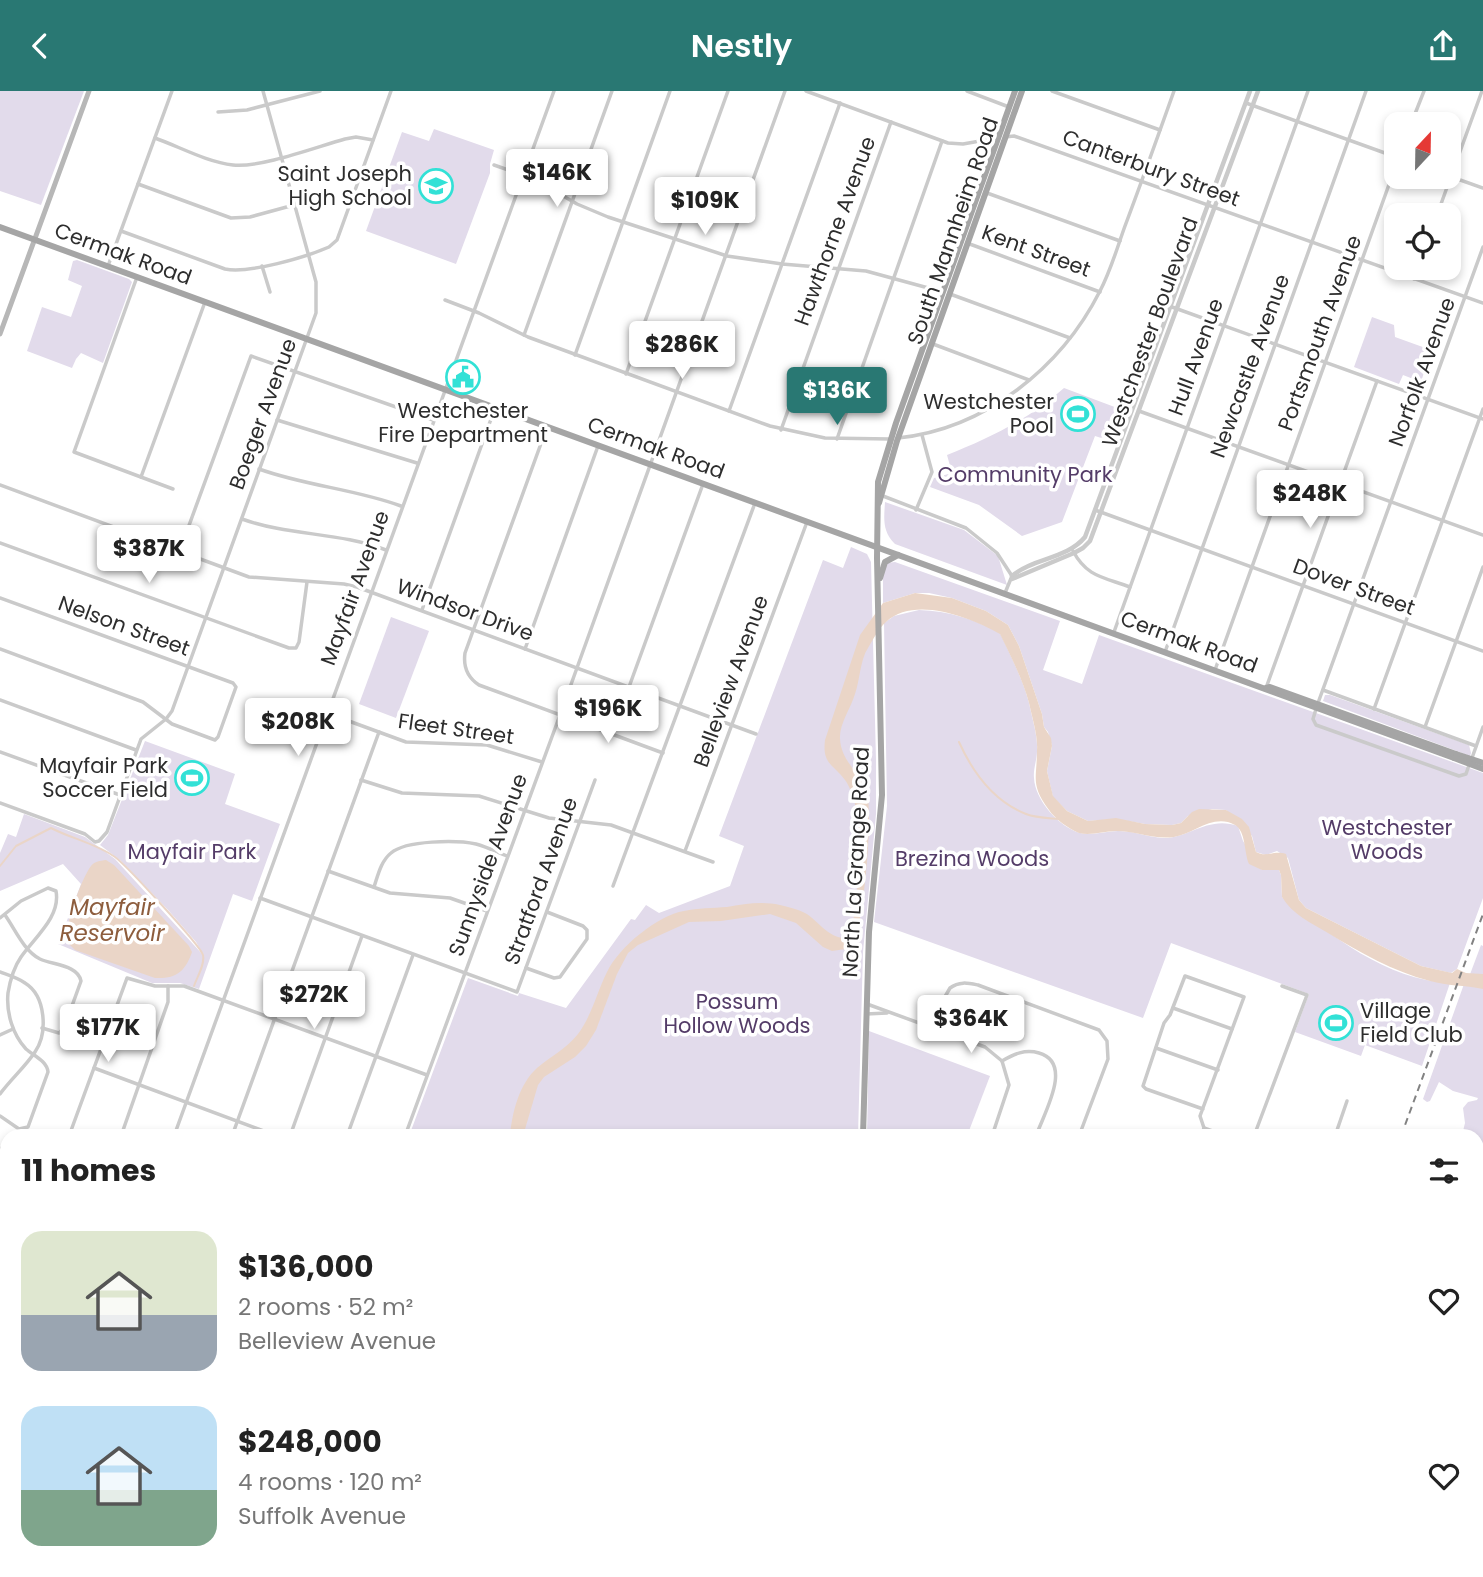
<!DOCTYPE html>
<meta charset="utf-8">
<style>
body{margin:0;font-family:Poppins,sans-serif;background:#f2f2f2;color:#222;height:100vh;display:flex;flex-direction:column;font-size:26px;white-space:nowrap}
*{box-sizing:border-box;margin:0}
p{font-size:23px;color:#767676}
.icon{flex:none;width:38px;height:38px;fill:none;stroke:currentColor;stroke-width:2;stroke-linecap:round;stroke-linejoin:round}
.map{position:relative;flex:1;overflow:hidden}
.sheet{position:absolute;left:0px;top:1038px;width:1484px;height:450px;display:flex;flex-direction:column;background:#fff;border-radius:21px 21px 0 0;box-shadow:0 4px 10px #0003}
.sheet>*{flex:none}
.needle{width:46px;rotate:22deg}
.fabs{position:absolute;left:1384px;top:21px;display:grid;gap:14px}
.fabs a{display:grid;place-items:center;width:77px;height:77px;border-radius:14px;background:#fff;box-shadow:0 4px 10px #0003;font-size:35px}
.price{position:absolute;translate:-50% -60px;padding:0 16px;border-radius:7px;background:#fff;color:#222;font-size:23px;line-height:46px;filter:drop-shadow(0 2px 4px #0008)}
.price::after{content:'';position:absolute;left:50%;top:42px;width:21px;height:16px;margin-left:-10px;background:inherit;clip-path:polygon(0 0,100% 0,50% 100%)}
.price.on{background:#297873;color:#fff}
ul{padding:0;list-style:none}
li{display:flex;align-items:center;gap:21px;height:175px;padding:0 21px}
li span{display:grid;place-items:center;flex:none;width:196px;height:140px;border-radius:21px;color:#555}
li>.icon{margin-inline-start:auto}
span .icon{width:84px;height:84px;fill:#fffc;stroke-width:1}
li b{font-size:30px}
h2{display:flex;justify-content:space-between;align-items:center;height:84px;padding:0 21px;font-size:30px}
header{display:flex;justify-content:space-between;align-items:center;height:91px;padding:0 21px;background:#297873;color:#fff;font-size:32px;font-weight:600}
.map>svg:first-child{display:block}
.green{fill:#e2dbeb}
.water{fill:#ead5c7}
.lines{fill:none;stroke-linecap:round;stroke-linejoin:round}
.stream{stroke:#ead5c7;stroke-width:2}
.minor{stroke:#cacaca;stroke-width:3.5}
.tertiary{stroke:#cacaca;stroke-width:4.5}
.secondary{stroke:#b7b7b7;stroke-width:5}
.primary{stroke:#a5a5a5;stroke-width:6}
.rail{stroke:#828282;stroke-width:2;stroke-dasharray:7 5;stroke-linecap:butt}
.primary-bridge{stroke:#a5a5a5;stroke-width:6}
.labels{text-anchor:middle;stroke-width:7;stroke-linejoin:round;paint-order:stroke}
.street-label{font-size:21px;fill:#2d2d2d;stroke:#fff}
.poi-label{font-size:21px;fill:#2d2d2d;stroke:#fff;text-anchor:end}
.park-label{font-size:21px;fill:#543c68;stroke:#fff}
.water-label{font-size:23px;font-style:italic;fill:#8d5d3d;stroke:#fff}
</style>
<header><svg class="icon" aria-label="back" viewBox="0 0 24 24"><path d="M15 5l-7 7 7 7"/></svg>Nestly<svg class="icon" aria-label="share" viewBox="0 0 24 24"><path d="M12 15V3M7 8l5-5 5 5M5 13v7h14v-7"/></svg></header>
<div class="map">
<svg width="1483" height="1486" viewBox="0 0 1483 1486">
<rect width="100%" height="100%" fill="#fff"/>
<g class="green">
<path d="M0,0H84L41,114L0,100Z"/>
<path d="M434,38L494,59L490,73V82L456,173L366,140L402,41L429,50Z"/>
<path d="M77,169L129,188L132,191L103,272L81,262L76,268L72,277L27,260L42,216L71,226L82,195L68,189L73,170Z"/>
<path d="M1372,226L1394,234L1395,246L1431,259L1421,291L1403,284L1399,293L1354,276Z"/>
<path d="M1064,297L1128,321L1117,352L1095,345L1062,431L1022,445L979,414L930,396L934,387L952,382L947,364C990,347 1029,328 1064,297Z"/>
<path d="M885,411L964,439L998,465L1007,494L895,453C882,440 884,428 885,411Z"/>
<path d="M851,456L867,463L871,471L876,669V723L863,861L858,1045H409L468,887L518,905L519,902L566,917L631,828L635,829L646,814L659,822L730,795L744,755L719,745L823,469L843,477Z"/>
<path d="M895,471L1060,530L1043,579L1082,593L1099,544L1483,682V807L1457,878L1451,882L1421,875L1306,817L1299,809L1288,767L1277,760L1266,764L1256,761L1252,745L1226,719L1212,718L1188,725L1181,732L1172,734L1145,733L1116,728L1088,730L1067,720L1053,706L1047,680L1052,655L1048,641L1044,636L1042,623L1019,555L1008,534L986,520L952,507L929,502H915L883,512V481L887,472Z"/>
<path d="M919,519C949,520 974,528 1000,542C1010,563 1024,591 1029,612C1032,627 1038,645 1037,660C1037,669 1033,678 1034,687C1035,709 1059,736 1080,742C1092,745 1106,740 1118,740C1131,740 1142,744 1155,746C1184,753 1205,723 1238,735L1243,750L1262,779H1279L1281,784L1282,806C1331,844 1386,889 1450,892L1422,975L1365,954L1361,965L1295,941L1309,903L1171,852L1143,927L874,831L887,715L884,532L894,525Z"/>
<path d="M391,526L429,540L396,627L359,613Z"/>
<path d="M1325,604H1330L1469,654L1471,662L1470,665L1323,610Z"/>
<path d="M145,650L235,683L225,713L280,733L252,810L233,803L199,898L180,892H152L58,853L81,793L63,773L0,800V762L8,743L16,746L24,723L85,746L115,768L204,865L196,851L169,820L121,770L100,754L108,744Z"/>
<path d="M1481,854L1483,855V1136L1477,1134V1045L1462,1044L1465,1032L1463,1017L1468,1011L1477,1009L1478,1007L1453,1000L1439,991L1430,1010L1427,1011L1423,1008L1464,893L1466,894Z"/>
<path d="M869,940L990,985L967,1045H867Z"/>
<path d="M0,1063L7,1066V1480L503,1481L501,1486H0Z"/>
<path d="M706,1480H819V1481L817,1486H704Z"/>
</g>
<g class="water">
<path d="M915,502L952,507L986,520L1008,534L1019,555L1042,623L1044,636L1051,647L1052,655L1047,680L1053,705L1067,720L1088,730L1116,727L1145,733L1172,734L1181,732L1192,721L1199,718L1226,719L1242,728L1249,736L1256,761C1267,767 1273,759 1286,763L1299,809L1306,817L1421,875L1452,882L1457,878L1466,882L1483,883V898C1465,894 1447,895 1430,890C1392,880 1361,862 1328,842C1311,832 1292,823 1282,806L1281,784L1279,779H1262L1249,773C1244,762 1246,740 1235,734C1213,722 1194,743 1174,746C1154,749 1136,740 1116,740C1104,740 1091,745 1079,742C1069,738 1055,728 1049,719C1030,693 1037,688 1037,659C1038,645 1032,626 1029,612C1023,589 1010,564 1000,543C971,527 915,504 886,531C878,538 873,549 868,557C860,569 860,589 855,603C851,617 839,633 840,648C841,669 858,680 866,699C874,719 864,818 857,841C855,848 850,853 846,858L832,860L823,856L796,832L770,823L721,830L689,831L638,854L628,862L617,883L596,939L586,955L575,966L544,986L538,994L523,1045H510C512,1022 519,993 537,977C551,965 566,958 578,943C592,924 597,901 607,881C619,856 658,824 684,820C698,817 713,817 727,816C744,813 762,810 780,814C788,816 797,818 805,822C819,830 827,846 844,847L850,843C859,814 862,737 854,709C852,703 849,694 845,689C833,673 822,673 825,649L860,544L883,512Z"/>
<path d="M106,769L114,774L189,855L192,861C185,881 176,888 155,887L75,859L67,851C63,838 82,786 91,775C95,770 100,770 106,769Z"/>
</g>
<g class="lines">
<g class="stream">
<path d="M959,651C973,682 993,710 1026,723C1036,727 1049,727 1059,728"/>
<path d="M0,775L16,755L51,737C72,748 95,752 115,766C126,774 200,854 203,864C205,874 197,886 194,895"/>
</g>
<g class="minor">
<path d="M806,0L948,52L963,53L997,47"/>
<path d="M967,0L1009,16"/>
<path d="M1052,0L1160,39"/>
<path d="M1246,12L1396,66"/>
<path d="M218,21L247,19L320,0"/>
<path d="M1411,33L1424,0"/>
<path d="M1005,46L1014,45L1483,212"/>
<path d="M155,47C180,56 207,71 233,74C261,77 316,56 345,48L356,46L373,49"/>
<path d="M494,74L534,88L577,113L608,126L727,165L782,173L866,180L943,201"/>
<path d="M1449,85L1483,97"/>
<path d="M138,93L231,127L250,126L294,114"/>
<path d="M987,102L1120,150"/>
<path d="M1437,124L1482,0"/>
<path d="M121,140L225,178C249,183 306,166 329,156L337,149L391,0"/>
<path d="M967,152L1100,201"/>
<path d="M108,175L172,0"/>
<path d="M262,175L270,201"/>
<path d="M137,186L74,361L173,398"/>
<path d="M1414,188L1418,177"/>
<path d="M950,203L1070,247"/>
<path d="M445,209L479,222L528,246L770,335L825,347L890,348"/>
<path d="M1172,216L1483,328"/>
<path d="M524,244L612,0"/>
<path d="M933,253L1029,289"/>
<path d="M575,264L670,0"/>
<path d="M626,283L728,0"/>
<path d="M729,320L840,12"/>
<path d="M1139,320L1483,444"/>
<path d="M277,329L417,372"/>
<path d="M547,336L465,562C463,576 467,586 479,594L663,662"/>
<path d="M781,339L891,31"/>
<path d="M898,347C985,338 1061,277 1100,200C1111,179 1117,157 1125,135C1142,90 1158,45 1174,0"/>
<path d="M837,348L942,50"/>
<path d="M259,378C306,395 355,398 401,415"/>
<path d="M141,386L205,211"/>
<path d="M0,394L249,486L344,493L357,496L756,643"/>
<path d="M883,405L966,437L997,462L1012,485L1005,502"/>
<path d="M916,419L932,381L922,344"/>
<path d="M1095,419L1483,560"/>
<path d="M242,428C289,445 340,441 386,459"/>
<path d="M0,452L289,557H296L299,551L307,491"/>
<path d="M180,459L251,265L433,329"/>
<path d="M1073,460C1087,486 1103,486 1130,496"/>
<path d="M0,507L233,592L236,596L218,646L215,649L172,633L143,611L0,558"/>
<path d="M422,519L495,317"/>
<path d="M1114,541L1308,0"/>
<path d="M525,558L598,355"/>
<path d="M1165,561L1366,0"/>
<path d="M1215,579L1396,74"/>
<path d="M629,596L703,393"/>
<path d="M1266,597L1377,290"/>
<path d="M1323,599L1476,655"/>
<path d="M0,609L136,659"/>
<path d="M1318,612L1483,156"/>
<path d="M1316,618L1313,628L1316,634L1459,685L1466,683L1469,674"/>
<path d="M1374,618L1483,318"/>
<path d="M327,622L406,651L487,654L542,671"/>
<path d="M1425,636L1483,476"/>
<path d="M0,661L120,704"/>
<path d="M1472,667L1483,636"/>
<path d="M361,689L402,702L479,705L549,727L611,734L713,771"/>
<path d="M0,712L85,743L95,751L99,750L107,741L141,648L166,628L172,620L316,222V191L263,0"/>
<path d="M685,760L807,431"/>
<path d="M328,780L390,802L450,807L487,820"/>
<path d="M613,795L755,412"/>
<path d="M374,796C378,784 381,770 391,762C406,749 457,749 476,753C487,756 497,761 507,765"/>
<path d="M260,807L517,901L595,689"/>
<path d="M5,824C15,838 24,860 40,868C53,874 78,874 81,890L64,937L59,942L42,937"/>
<path d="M0,827L21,810L48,797L56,800C61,826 34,847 21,866C14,876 10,890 8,902C6,922 13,944 26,958C34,965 47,970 48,981L28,1036L19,1038L0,1025"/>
<path d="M526,877L554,887L560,886L587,848V839L583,835L547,821"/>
<path d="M0,881C8,884 18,887 25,892C46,905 48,942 35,961C25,976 11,988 0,1003"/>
<path d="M867,913L985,956L1002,970L1009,994L992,1045"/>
<path d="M1173,917L1232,938"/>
<path d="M866,923L887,922"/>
<path d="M928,935L950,897C959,890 968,892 978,894L1099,939L1107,950L1108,968L1079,1045"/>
<path d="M0,944L13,938"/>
<path d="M1156,957L1218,979"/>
<path d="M1002,970C1014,963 1025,958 1039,962C1074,972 1044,1022 1036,1045"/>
<path d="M94,977L277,1045"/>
<path d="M1204,1037L1226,1045"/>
<path d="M69,1045L127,887L155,895H184L427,984"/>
<path d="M121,1045L168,911V895"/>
<path d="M174,1045L554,0"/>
<path d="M232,1045L379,641"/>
<path d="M290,1045L362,845"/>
<path d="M347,1045L413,864"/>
<path d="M405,1045L560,624L785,0"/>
<path d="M1201,1045L1204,1037L1200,1025L1244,906L1185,885L1170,924L1164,932L1143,995L1146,998L1203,1018"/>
<path d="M1254,1045L1307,904L1282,895"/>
<path d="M1335,1045L1347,1010"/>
<path d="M1477,1136L1483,1138"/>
<path d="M1477,1249L1483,1252"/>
<path d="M1477,1365L1483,1367"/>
<path d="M1477,1439L1483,1423"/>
<path d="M525,1480L539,1486"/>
<path d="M838,1480L853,1486"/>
<path d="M1477,1480L1483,1483"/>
<path d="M503,1486L505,1480"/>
<path d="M561,1486L563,1480"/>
<path d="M619,1486L621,1480"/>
<path d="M678,1486L680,1480"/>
<path d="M876,1486L877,1480"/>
<path d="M929,1486L931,1480"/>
<path d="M983,1486L985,1480"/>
<path d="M1037,1486L1040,1480"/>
<path d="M1091,1486L1093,1480"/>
<path d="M1145,1486L1147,1480"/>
<path d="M1291,1486L1293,1480"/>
<path d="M1346,1486L1348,1480"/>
<path d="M1460,1486L1462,1480"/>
</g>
<g class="tertiary">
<path d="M1012,485C1033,467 1067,468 1085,446L1250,0"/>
<path d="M1012,488L1074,462L1083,457L1090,450L1258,0"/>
<path d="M1477,1281L1483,1265"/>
<path d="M1402,1486L1404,1480"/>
</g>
<g class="secondary">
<path d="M0,243L89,0"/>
<path d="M0,1058L7,1061"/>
<path d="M1158,1480L1173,1486"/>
</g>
<g class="primary">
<path d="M0,136L1454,667"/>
<path d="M879,412L897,350L1022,0"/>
<path d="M880,487L885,471L898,464"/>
<path d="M1266,597L1270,596L1456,663"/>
<path d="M863,1045L869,841L882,704L877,467L878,391L896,332L1015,0"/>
<path d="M822,1486L823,1480"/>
</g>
<g class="rail">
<path d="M1401,1045L1483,823"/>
<path d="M1239,1486L1241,1480"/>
</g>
<g class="primary-bridge">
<path d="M1456,663L1483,672"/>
<path d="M1454,667L1483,678"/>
</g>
</g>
<defs>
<g id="school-ring" transform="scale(1.75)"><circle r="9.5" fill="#fff" stroke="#32e1d6" stroke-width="1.5"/><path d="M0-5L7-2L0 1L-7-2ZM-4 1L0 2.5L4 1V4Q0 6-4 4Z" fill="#32e1d6"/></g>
<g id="civic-ring" transform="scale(1.75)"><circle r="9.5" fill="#fff" stroke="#32e1d6" stroke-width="1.5"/><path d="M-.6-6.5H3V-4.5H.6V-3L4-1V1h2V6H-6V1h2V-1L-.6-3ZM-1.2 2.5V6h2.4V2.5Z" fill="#32e1d6"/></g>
<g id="stadium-ring" transform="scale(1.75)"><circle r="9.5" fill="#fff" stroke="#32e1d6" stroke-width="1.5"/><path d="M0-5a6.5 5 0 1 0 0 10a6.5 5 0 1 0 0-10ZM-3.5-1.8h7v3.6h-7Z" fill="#32e1d6"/></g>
</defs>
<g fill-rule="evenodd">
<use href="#school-ring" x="436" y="95"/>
<use href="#civic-ring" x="463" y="286"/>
<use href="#stadium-ring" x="1078" y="323"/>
<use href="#stadium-ring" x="192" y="687"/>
<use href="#stadium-ring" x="1336" y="932"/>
</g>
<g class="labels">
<g class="street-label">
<text transform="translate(1151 77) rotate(20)" y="7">Canterbury Street</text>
<text transform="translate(835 140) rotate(-70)" y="7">Hawthorne Avenue</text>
<text transform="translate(953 140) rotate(-71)" y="7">South Mannheim Road</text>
<text transform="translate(1036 160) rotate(20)" y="7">Kent Street</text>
<text transform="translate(123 163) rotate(20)" y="7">Cermak Road</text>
<text transform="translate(1150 241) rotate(-70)" y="7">Westchester Boulevard</text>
<text transform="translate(1320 242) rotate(-70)" y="7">Portsmouth Avenue</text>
<text transform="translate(1196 266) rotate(-70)" y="7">Hull Avenue</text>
<text transform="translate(1250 275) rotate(-70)" y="7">Newcastle Avenue</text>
<text transform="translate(1422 281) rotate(-70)" y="7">Norfolk Avenue</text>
<text transform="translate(263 323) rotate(-70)" y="7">Boeger Avenue</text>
<text transform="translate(656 357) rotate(20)" y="7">Cermak Road</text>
<text transform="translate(1354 496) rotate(20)" y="7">Dover Street</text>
<text transform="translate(355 497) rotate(-70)" y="7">Mayfair Avenue</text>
<text transform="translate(465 519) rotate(20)" y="7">Windsor Drive</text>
<text transform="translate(124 535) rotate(20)" y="7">Nelson Street</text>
<text transform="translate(1189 551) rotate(20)" y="7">Cermak Road</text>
<text transform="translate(731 590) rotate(-70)" y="7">Belleview Avenue</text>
<text transform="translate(456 638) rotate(8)" y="7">Fleet Street</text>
<text transform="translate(856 771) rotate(-87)" y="7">North La Grange Road</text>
<text transform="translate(488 774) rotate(-70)" y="7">Sunnyside Avenue</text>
<text transform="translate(541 790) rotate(-70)" y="7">Stratford Avenue</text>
</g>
<g class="poi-label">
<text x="412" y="90">Saint Joseph<tspan x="412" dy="24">High School</tspan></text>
<text x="1054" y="318">Westchester<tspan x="1054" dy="24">Pool</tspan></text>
<text x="463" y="327" text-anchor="middle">Westchester<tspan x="463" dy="24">Fire Department</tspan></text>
<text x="168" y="682">Mayfair Park<tspan x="168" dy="24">Soccer Field</tspan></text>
<text x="1360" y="927" text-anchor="start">Village<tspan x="1360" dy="24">Field Club</tspan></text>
</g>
<g class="park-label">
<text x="1025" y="391">Community Park</text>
<text x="1387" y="744">Westchester<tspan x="1387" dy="24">Woods</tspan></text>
<text x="192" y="768">Mayfair Park</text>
<text x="972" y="775">Brezina Woods</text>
<text x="737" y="918">Possum<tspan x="737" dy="24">Hollow Woods</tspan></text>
</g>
<g class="water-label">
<text x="112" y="824">Mayfair<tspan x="112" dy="26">Reservoir</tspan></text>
</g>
</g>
</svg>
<div class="fabs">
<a><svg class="needle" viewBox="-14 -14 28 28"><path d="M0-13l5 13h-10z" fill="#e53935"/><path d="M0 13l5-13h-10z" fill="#767676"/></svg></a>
<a><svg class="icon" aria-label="locate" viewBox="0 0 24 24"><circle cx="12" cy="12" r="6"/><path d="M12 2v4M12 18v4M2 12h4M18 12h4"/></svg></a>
</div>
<b class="price" style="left:557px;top:118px">$146K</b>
<b class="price" style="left:705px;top:146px">$109K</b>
<b class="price" style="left:682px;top:290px">$286K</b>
<b class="price on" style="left:837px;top:336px">$136K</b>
<b class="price" style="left:1310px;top:439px">$248K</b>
<b class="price" style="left:149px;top:494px">$387K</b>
<b class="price" style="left:608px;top:654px">$196K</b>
<b class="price" style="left:298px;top:667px">$208K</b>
<b class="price" style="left:314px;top:940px">$272K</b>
<b class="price" style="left:971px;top:964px">$364K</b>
<b class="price" style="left:108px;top:973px">$177K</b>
<section class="sheet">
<h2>11 homes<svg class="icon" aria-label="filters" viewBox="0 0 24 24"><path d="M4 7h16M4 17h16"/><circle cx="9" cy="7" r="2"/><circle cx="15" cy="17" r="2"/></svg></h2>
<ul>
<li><span style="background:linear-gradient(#dfe7d0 60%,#9aa5b1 0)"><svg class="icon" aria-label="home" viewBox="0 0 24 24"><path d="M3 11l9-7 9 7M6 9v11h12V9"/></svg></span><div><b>$136,000</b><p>2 rooms · 52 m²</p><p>Belleview Avenue</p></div><svg class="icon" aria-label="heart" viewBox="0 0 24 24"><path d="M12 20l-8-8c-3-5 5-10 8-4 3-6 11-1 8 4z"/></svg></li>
<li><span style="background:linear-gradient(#bfe0f5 60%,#7fa58c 0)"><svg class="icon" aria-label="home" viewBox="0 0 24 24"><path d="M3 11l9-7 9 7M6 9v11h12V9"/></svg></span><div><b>$248,000</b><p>4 rooms · 120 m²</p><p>Suffolk Avenue</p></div><svg class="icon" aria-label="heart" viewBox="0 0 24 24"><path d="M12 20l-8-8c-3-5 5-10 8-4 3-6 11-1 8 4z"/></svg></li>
</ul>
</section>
</div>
